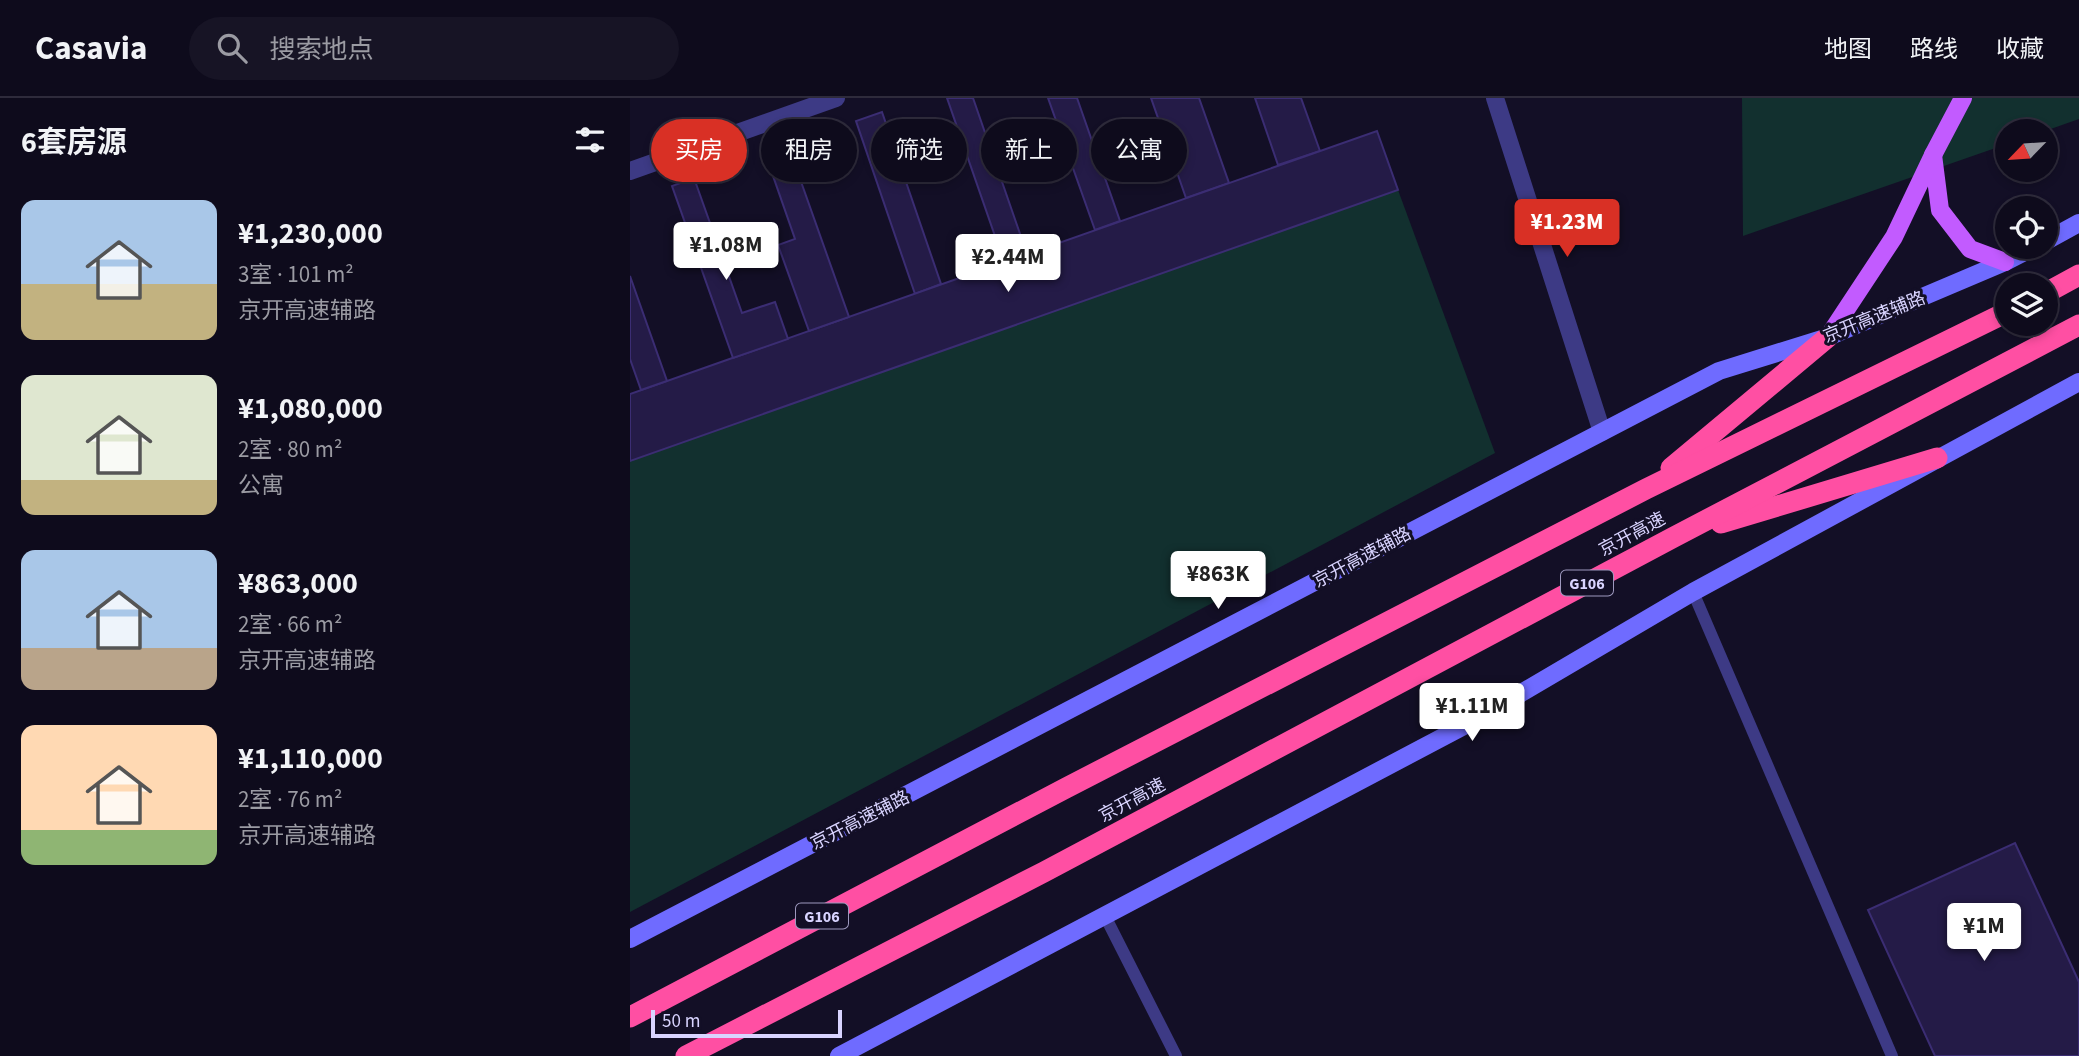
<!DOCTYPE html>
<html lang="zh">
<meta charset="utf-8">
<style>
body{margin:0;font-family:"Source Sans 3","Noto Sans SC",sans-serif;background:#171425;color:#f1f3f6;height:100vh;display:flex;flex-direction:column;font-size:26px;white-space:nowrap}
*{box-sizing:border-box;margin:0}
p{font-size:23px;color:#9b9ba3}
.icon{flex:none;width:38px;height:38px;fill:none;stroke:currentColor;stroke-width:2;stroke-linecap:round;stroke-linejoin:round}
.map{position:relative;flex:1;overflow:hidden}
.sheet{display:flex;flex-direction:column;background:#0e0b1c;width:630px}
.sheet>*{flex:none}
.banner{position:absolute;left:21px;top:21px;width:665px;height:63px;display:flex;gap:14px}
.needle{width:46px;rotate:245deg}
.tools{position:absolute;left:1365px;top:21px;display:grid;gap:14px}
.tools a{display:grid;place-items:center;width:63px;height:63px;border-radius:50%;background:#0e0b1c;box-shadow:0 4px 10px #0003,0 0 0 2px #2e2b3b;font-size:35px}
.scale{position:absolute;left:21px;bottom:18px;width:191px;box-sizing:border-box;padding-left:7px;border:4px solid #d9d4ff;border-top:0;font-size:19px;line-height:24px;white-space:nowrap;color:#d9d4ff;-webkit-text-stroke:5px #130f26;paint-order:stroke}
.price{position:absolute;translate:-50% -60px;padding:0 16px;border-radius:7px;background:#fff;color:#222;font-size:23px;line-height:46px;filter:drop-shadow(0 2px 4px #0008)}
.price::after{content:'';position:absolute;left:50%;top:42px;width:21px;height:16px;margin-left:-10px;background:inherit;clip-path:polygon(0 0,100% 0,50% 100%)}
.price.selected{background:#d93025;color:#fff}
ul{padding:0;list-style:none}
li{display:flex;align-items:center;gap:21px;height:175px;padding:0 21px}
li span{display:grid;place-items:center;flex:none;width:196px;height:140px;border-radius:14px;color:#555}
li>.icon{margin-inline-start:auto}
span .icon{width:84px;height:84px;fill:#fffc;stroke-width:1}
li b{font-size:30px}
h2{display:flex;justify-content:space-between;align-items:center;height:84px;padding:0 21px;font-size:30px}
.pill{padding:0 24px;border-radius:32px;background:#0e0b1c;box-shadow:0 4px 10px #0003,0 0 0 2px #2e2b3b;font-size:24px;line-height:63px}
.pill.selected{background:#d93025;color:#fff}
header{display:flex;align-items:center;gap:42px;box-sizing:border-box;height:98px;padding:0 35px;background:#0e0b1c;border-bottom:2px solid #2e2b3b}
header strong{font-size:33px}
nav{display:flex;gap:38px;margin-inline-start:auto;font-size:24px}
.search{width:490px;height:63px;background:#171425;display:flex;align-items:center;gap:18px;box-sizing:border-box;padding:0 24px;border-radius:38px;color:#9b9ba3;font-size:26px}
main{display:flex;flex:1;min-height:0}
.map>svg:first-child{display:block}
.green{fill:#12302f}
.building{fill:#241b47;stroke:#3b2d73;stroke-width:2}
.lines{fill:none;stroke-linecap:round;stroke-linejoin:round}
.service{stroke:#3d3a85;stroke-width:12}
.minor{stroke:#3d3a85;stroke-width:18}
.secondary{stroke:#6f6bff;stroke-width:18}
.primary{stroke:#c25bff;stroke-width:18}
.motorway{stroke:#ff4fa3;stroke-width:21}
.labels{text-anchor:middle;stroke-width:6;stroke-linejoin:round;paint-order:stroke}
.shield{fill:#130f26;stroke:#9e99be;stroke-width:2}
.shield-label{font-size:16px;font-weight:bold;fill:#d9d4ff}
.street-label{font-size:18px;fill:#d9d4ff;stroke:#130f26}
</style>
<header>
<strong>Casavia</strong>
<div class="search"><svg class="icon" aria-label="search" viewBox="0 0 24 24"><circle cx="10" cy="10" r="6"/><path d="M15 15l6 6"/></svg>搜索地点</div>
<nav><a>地图</a><a>路线</a><a>收藏</a></nav>
</header>
<main>
<section class="sheet">
<h2>6套房源<svg class="icon" aria-label="filters" viewBox="0 0 24 24"><path d="M4 7h16M4 17h16"/><circle cx="9" cy="7" r="2"/><circle cx="15" cy="17" r="2"/></svg></h2>
<ul>
<li><span style="background:linear-gradient(#a9c7e8 60%,#c2b280 0)"><svg class="icon" aria-label="home" viewBox="0 0 24 24"><path d="M3 11l9-7 9 7M6 9v11h12V9"/></svg></span><div><b>¥1,230,000</b><p>3室 · 101 m²</p><p>京开高速辅路</p></div></li>
<li><span style="background:linear-gradient(#dfe7d0 75%,#c2b280 0)"><svg class="icon" aria-label="home" viewBox="0 0 24 24"><path d="M3 11l9-7 9 7M6 9v11h12V9"/></svg></span><div><b>¥1,080,000</b><p>2室 · 80 m²</p><p>公寓</p></div></li>
<li><span style="background:linear-gradient(#a9c7e8 70%,#b9a48a 0)"><svg class="icon" aria-label="home" viewBox="0 0 24 24"><path d="M3 11l9-7 9 7M6 9v11h12V9"/></svg></span><div><b>¥863,000</b><p>2室 · 66 m²</p><p>京开高速辅路</p></div></li>
<li><span style="background:linear-gradient(#ffd9b3 75%,#8fb573 0)"><svg class="icon" aria-label="home" viewBox="0 0 24 24"><path d="M3 11l9-7 9 7M6 9v11h12V9"/></svg></span><div><b>¥1,110,000</b><p>2室 · 76 m²</p><p>京开高速辅路</p></div></li>
</ul>
</section>
<div class="map">
<svg width="1449" height="958" viewBox="0 0 1449 958">
<rect width="100%" height="100%" fill="#130f26"/>
<g class="green">
<path d="M1112,0H1449V21L1415,33H1377V46L1113,138Z"/>
<path d="M768,92L865,355L0,814V363Z"/>
</g>
<g class="building">
<path d="M317,0H343L397,156L374,164Z"/>
<path d="M418,0H447L490,123L465,132Z"/>
<path d="M521,0H569L599,85L556,100Z"/>
<path d="M625,0H671L690,53L648,67Z"/>
<path d="M252,14L311,186L285,196L226,23Z"/>
<path d="M747,33L768,92L0,363V296Z"/>
<path d="M158,47L219,219L179,233L148,147L165,141L135,55Z"/>
<path d="M64,80L112,215L145,204L158,241L103,260L42,88Z"/>
<path d="M0,178L37,283L11,292L0,261Z"/>
<path d="M1385,745L1449,884V958H1305L1238,812Z"/>
</g>
<g class="lines">
<g class="service">
<path d="M1063,494L1262,958"/>
<path d="M475,818L546,958"/>
</g>
<g class="minor">
<path d="M865,0L972,334"/>
<path d="M0,73L206,0"/>
</g>
<g class="secondary">
<path d="M1416,143L1449,125"/>
<path d="M0,841L1089,273L1198,239L1375,164L1404,149"/>
<path d="M209,958L847,621L1063,494L1449,284"/>
</g>
<g class="primary">
<path d="M1303,57L1310,112L1340,151L1375,164"/>
<path d="M1198,239L1264,139L1303,57L1333,0"/>
</g>
<g class="motorway">
<path d="M1416,195L1449,177"/>
<path d="M1041,370L1198,239"/>
<path d="M1091,425L1307,360"/>
<path d="M0,919L436,690L1016,391L1377,214"/>
<path d="M56,958L414,774L1044,439L1449,227"/>
</g>
</g>
<g class="labels">
<g class="shield">
<rect x="931" y="472.5" width="52" height="25" rx="5"/>
<rect x="166" y="805.5" width="52" height="25" rx="5"/>
</g>
<g class="shield-label">
<text x="957" y="491">G106</text>
<text x="192" y="824">G106</text>
</g>
<g class="street-label">
<text transform="translate(1244 219) rotate(-22)" y="6">京开高速辅路</text>
<text transform="translate(1002 436) rotate(-28)" y="6">京开高速</text>
<text transform="translate(732 459) rotate(-28)" y="6">京开高速辅路</text>
<text transform="translate(502 702) rotate(-28)" y="6">京开高速</text>
<text transform="translate(230 722) rotate(-27)" y="6">京开高速辅路</text>
</g>
</g>
</svg>
<div class="tools">
<a><svg class="needle" viewBox="-14 -14 28 28"><path d="M0-13l5 13h-10z" fill="#e53935"/><path d="M0 13l5-13h-10z" fill="#9b9ba3"/></svg></a>
<a><svg class="icon" aria-label="locate" viewBox="0 0 24 24"><circle cx="12" cy="12" r="6"/><path d="M12 2v4M12 18v4M2 12h4M18 12h4"/></svg></a>
<a><svg class="icon" aria-label="layers" viewBox="0 0 24 24"><path d="M12 4l9 5-9 5-9-5zM3 14l9 5 9-5"/></svg></a>
</div>
<div class="scale">50 m</div>
<b class="price selected" style="left:937px;top:161px">¥1.23M</b>
<b class="price" style="left:96px;top:184px">¥1.08M</b>
<b class="price" style="left:378px;top:196px">¥2.44M</b>
<b class="price" style="left:588px;top:513px">¥863K</b>
<b class="price" style="left:842px;top:645px">¥1.11M</b>
<b class="price" style="left:1354px;top:865px">¥1M</b>
<div class="banner">
<a class="pill selected">买房</a>
<a class="pill">租房</a>
<a class="pill">筛选</a>
<a class="pill">新上</a>
<a class="pill">公寓</a>
</div>
</div>
</main>
